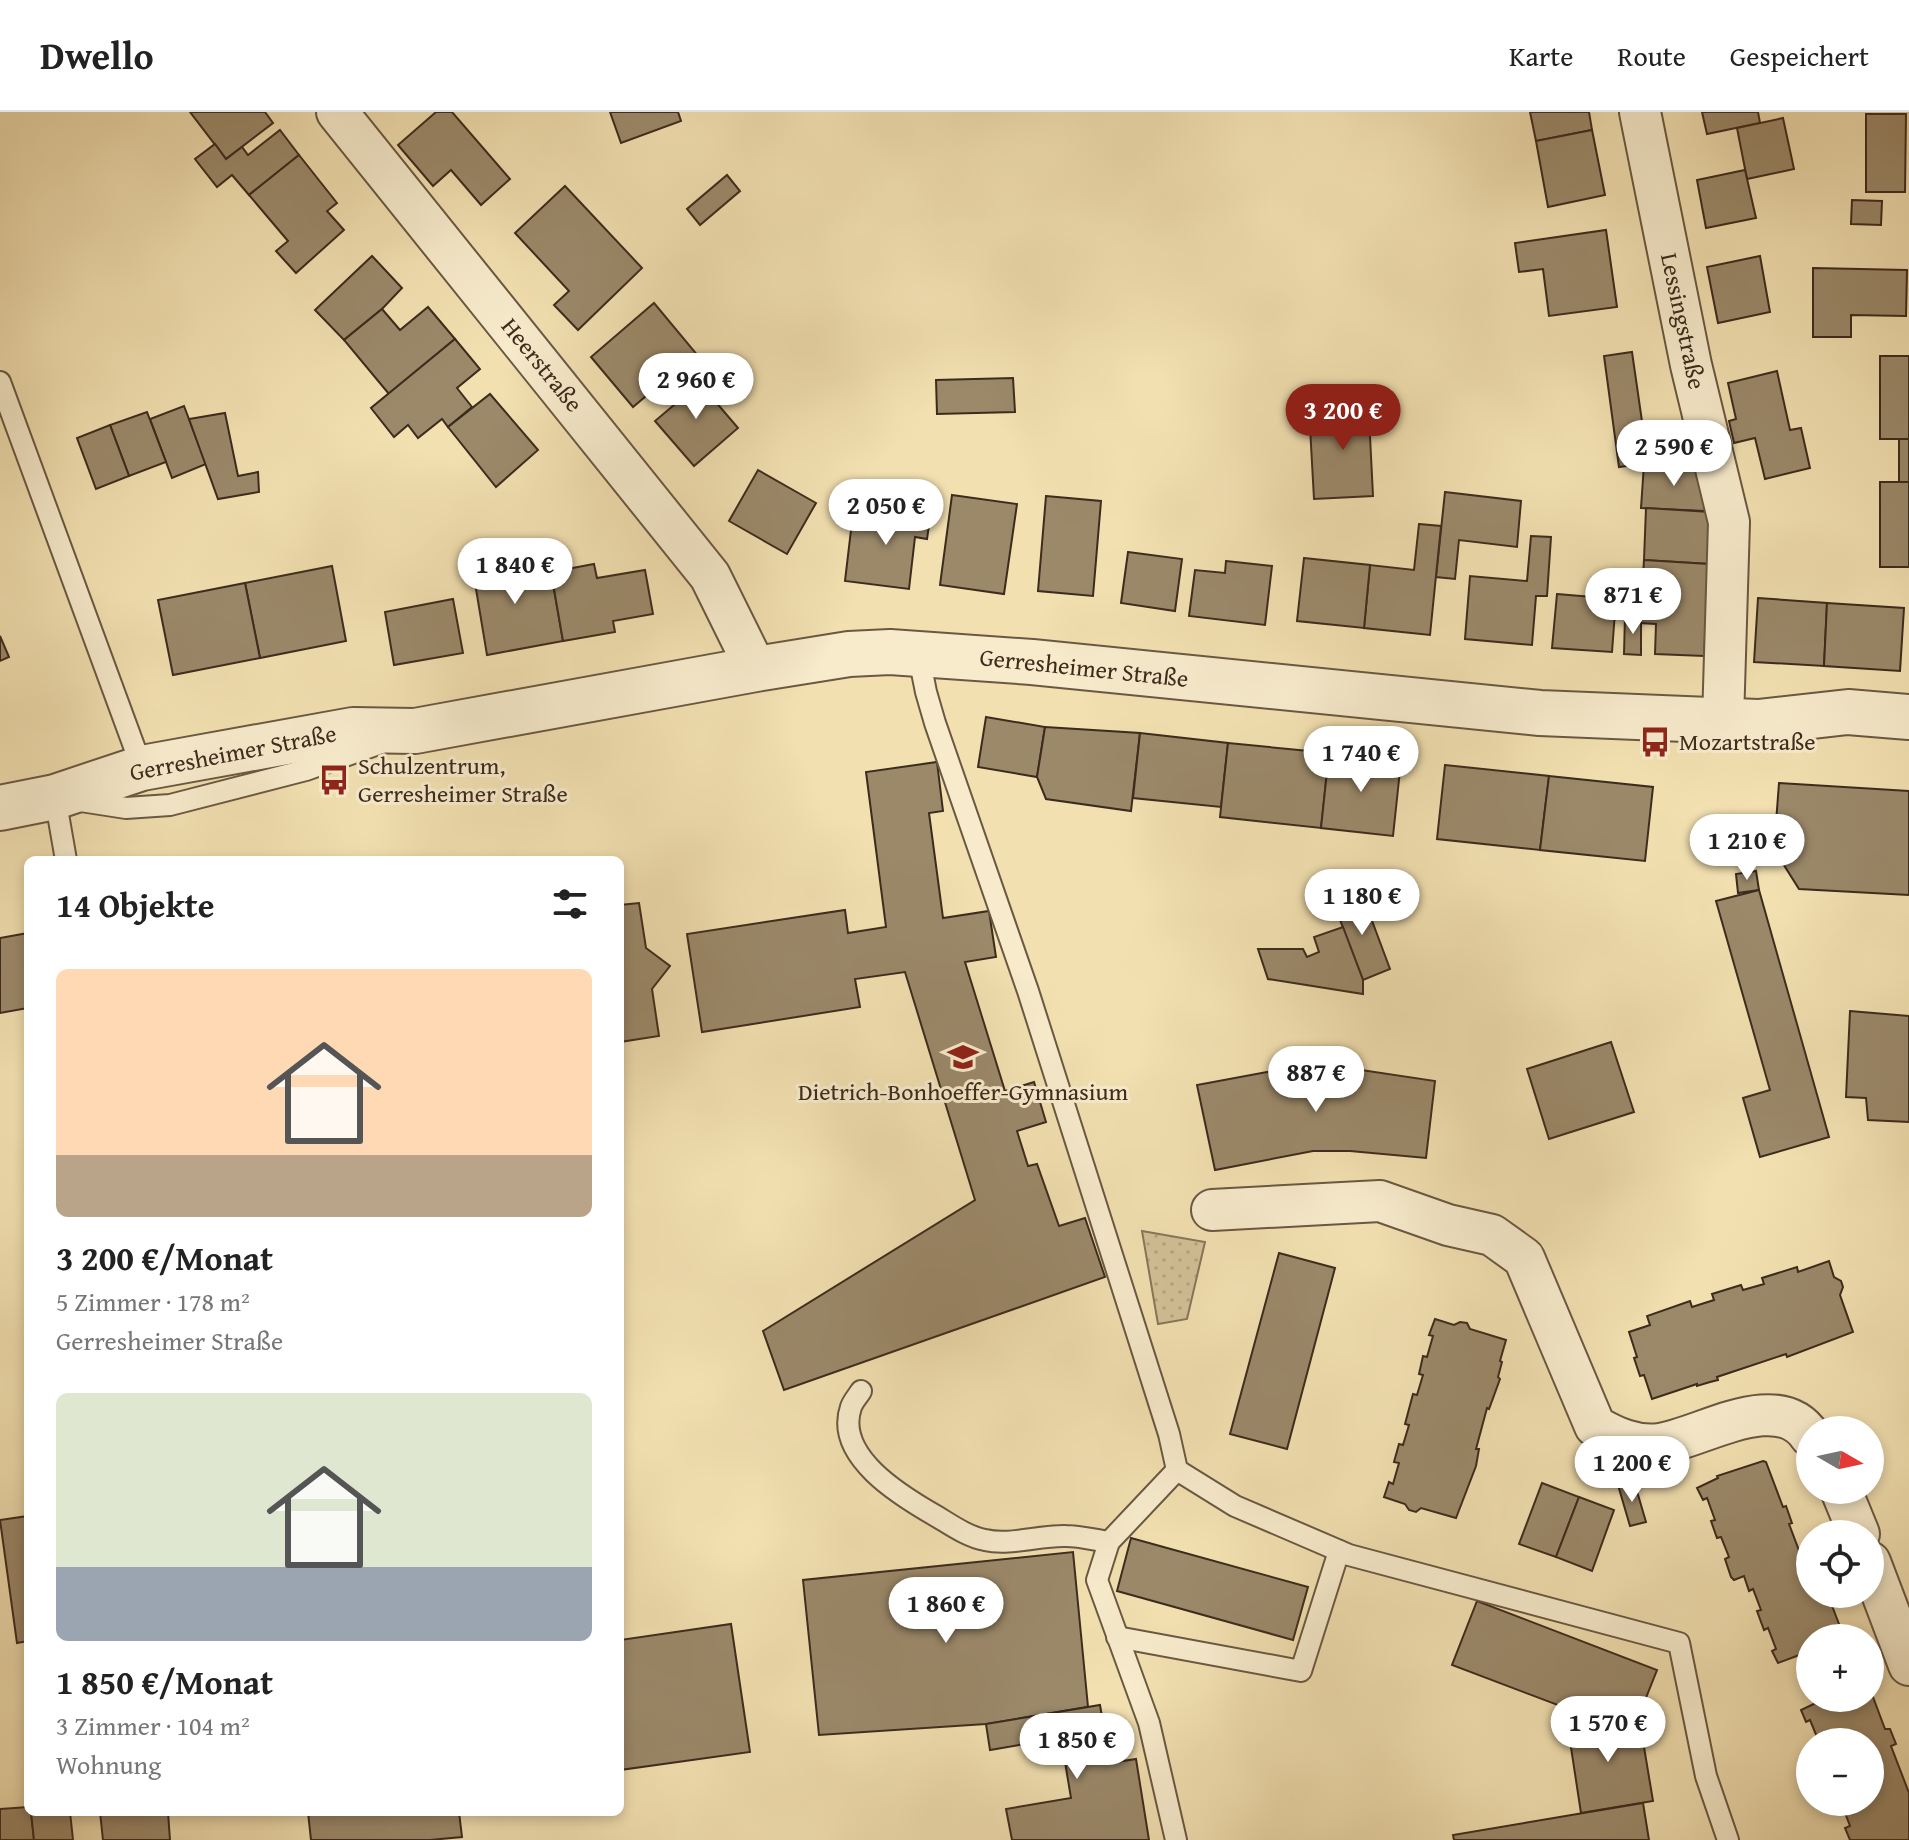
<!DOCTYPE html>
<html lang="de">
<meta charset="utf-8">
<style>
body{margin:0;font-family:"Gentium Book Plus",serif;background:#f2f2f2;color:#222;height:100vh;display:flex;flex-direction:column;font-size:30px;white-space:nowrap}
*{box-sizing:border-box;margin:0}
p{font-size:26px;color:#767676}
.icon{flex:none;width:44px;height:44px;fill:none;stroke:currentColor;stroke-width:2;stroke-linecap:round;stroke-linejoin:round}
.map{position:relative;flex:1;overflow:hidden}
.drawer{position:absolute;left:24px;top:744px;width:600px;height:960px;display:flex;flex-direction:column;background:#fff;border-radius:12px;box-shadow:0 4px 12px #0003}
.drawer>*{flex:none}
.needle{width:52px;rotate:99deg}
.buttons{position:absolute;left:1796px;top:1304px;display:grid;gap:16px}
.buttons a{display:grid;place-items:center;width:88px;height:88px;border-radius:50%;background:#fff;box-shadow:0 4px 12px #0003;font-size:40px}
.price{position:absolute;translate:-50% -68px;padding:0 18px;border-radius:28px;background:#fff;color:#222;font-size:26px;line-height:52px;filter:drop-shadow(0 2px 4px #0008)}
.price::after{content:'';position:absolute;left:50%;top:48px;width:24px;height:18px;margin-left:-12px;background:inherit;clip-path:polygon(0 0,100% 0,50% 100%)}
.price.on{background:#8f2418;color:#fff}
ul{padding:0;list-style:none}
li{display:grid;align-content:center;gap:16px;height:424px;padding:0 32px}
li span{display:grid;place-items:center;height:248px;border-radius:12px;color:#555}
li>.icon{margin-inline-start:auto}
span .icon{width:144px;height:144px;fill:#fffc;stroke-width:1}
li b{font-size:34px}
h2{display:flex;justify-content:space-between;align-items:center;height:96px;padding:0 32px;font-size:34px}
header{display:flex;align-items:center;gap:48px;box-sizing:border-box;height:112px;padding:0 40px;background:#fff;border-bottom:2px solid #e0e0e0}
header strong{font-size:38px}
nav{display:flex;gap:44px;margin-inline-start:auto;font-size:28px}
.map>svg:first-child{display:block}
.grass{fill:url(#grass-dots);stroke:#88765a;stroke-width:2}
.building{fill:#9b896a;stroke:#3d2b1d;stroke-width:2}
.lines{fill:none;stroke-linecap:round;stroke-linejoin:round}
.service-casing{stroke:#6a5842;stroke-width:24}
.minor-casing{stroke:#6a5842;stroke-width:44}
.tertiary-casing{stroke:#6a5842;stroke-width:48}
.service{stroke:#f7ebcc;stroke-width:20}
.minor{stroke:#f7ebcc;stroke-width:40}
.tertiary{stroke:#f7ebcc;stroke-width:44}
.labels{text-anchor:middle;stroke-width:6;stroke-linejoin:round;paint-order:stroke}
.street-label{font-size:24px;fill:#3d2b1d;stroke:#f7ebcc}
.poi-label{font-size:24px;fill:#3d2b1d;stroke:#f7ebcc;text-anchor:start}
</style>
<header>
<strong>Dwello</strong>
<nav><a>Karte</a><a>Route</a><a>Gespeichert</a></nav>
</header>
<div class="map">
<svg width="1909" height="1728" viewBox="0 0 1909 1728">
<defs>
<pattern id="grass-dots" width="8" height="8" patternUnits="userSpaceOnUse" patternTransform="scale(2)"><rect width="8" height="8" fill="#d3c198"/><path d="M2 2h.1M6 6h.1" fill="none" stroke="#b6a683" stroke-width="1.8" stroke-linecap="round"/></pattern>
</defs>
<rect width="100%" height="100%" fill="#f2e0b1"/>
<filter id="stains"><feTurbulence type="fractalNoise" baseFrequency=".0025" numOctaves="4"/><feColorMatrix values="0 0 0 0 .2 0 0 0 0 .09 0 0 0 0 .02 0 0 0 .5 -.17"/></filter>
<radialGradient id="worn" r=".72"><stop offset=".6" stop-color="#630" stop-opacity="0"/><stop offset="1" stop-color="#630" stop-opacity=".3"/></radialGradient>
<path class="grass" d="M1142,1119L1205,1130L1187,1207L1158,1212Z"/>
<g class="building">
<path d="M190,0H265L273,11L226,47Z"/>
<path d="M436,0H452L510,67L481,93L451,58L433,74L398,33Z"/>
<path d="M610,0H678L681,9L621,31Z"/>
<path d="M1530,0H1589L1592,18L1536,29Z"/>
<path d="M1702,0H1758L1760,11L1707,22Z"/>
<path d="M1866,2H1906L1905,80H1866Z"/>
<path d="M1783,6L1794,57L1747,67L1737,16Z"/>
<path d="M280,18L299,43L249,83L232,63L217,75L195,47L215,32L226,47L242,35L248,43Z"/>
<path d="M1592,18L1605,83L1548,95L1536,29Z"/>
<path d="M299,43L337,91L327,99L344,118L296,161L276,139L288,129L249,83Z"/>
<path d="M1745,58L1756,106L1706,116L1697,68Z"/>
<path d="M727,63L740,79L700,113L687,97Z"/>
<path d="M565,74L642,156L578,218L554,193L569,179L515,121Z"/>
<path d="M1852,88L1882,89L1881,113L1851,112Z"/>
<path d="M1606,118L1617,195L1549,204L1543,157L1519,160L1515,131Z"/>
<path d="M372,144L402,176L382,197L344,228L315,198Z"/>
<path d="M1760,144L1770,200L1718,211L1707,155Z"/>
<path d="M1813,156L1907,158L1906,204L1851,203V225H1813Z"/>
<path d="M654,191L704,251L673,277L665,268L633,295L591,245Z"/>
<path d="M428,195L455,227L389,282L344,228L382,197L400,218Z"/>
<path d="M455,227L480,257L457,276L472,295L448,315L442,307L418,326L408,313L394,325L371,296Z"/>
<path d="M1632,240L1648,351L1619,355L1604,244Z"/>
<rect x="1880" y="244" width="29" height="83"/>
<path d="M1777,259L1790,318L1801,316L1810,356L1765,367L1755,326L1734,331L1729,309L1736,307L1728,271Z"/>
<path d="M691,261L738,316L694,354L655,309L681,287L673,277Z"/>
<path d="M1013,266L1015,300L937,302L936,268Z"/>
<path d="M490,282L538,338L496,375L448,315Z"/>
<path d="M1368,284L1373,384L1314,387L1310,315L1333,314L1331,286Z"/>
<path d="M184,294L206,352L172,366L150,307Z"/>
<path d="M147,300L166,350L129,364L110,313Z"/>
<path d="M225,301L238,364L258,360L259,380L218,387L189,307Z"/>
<path d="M110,313L129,364L96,377L77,326Z"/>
<path d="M1899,327H1909V370L1899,371Z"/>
<path d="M1644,352L1707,355L1705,399L1641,396Z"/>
<path d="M758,358L816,391L787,442L729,409Z"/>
<rect x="1880" y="370" width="29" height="85"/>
<path d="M1445,380L1521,389L1517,435L1459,428L1455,467L1436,465Z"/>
<path d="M952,383L1017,392L1004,482L940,473Z"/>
<path d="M1046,384L1101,389L1093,484L1038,479Z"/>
<path d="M908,390L932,393L927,427L915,425L909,477L845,469L853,401L906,407Z"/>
<path d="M1646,396L1711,400L1709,452L1644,448Z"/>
<path d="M1419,412L1441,414L1430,523L1364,516L1370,453L1414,458Z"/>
<path d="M1531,424L1551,425L1547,484H1536L1532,533L1465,527L1470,464L1527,469Z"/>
<path d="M511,440L515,466L551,460L563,529L487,543L471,447Z"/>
<path d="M1128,440L1182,447L1175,499L1121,491Z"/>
<path d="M1304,446L1370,453L1364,516L1297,509Z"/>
<path d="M1644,448L1709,452L1704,544L1655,542L1656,512L1640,511Z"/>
<path d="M1226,449L1272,454L1265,513L1189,504L1195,458L1225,461Z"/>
<path d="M594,452L597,466L645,458L653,502L613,509L615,520L563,529L551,460Z"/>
<path d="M332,454L346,529L260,546L245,471Z"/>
<path d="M245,471L260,546L173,563L158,488Z"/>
<path d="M1557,482L1616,487L1612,540L1552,536Z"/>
<path d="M1758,486L1827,491L1824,554L1754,550Z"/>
<path d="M453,487L463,541L394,553L385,500Z"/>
<path d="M1827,491L1904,496L1900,559L1824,554Z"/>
<path d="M1625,504L1641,505V543L1624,542Z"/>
<path d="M0,524L9,545L0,549Z"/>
<path d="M986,605L1045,615L1037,665L978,655Z"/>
<path d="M1045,615L1140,621L1131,699L1046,687L1037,665Z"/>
<path d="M1140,621L1228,631L1221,695L1133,686Z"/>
<path d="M1228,631L1329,641L1321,716L1220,705Z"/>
<path d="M1329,641L1401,649L1393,724L1321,716Z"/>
<path d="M937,650L943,699L929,701L943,806L989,799L996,845L965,850L1005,979L1034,970L1046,1010L1017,1019L1028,1054L1037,1052L1059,1114L1085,1106L1105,1165L784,1278L763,1219L975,1088L905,860L855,867L860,895L702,920L687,822L845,798L848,821L886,815L866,660Z"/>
<path d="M1445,653L1549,664L1540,738L1437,727Z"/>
<path d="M1549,664L1653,675L1645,749L1540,738Z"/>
<path d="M1779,671L1909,679V783L1799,777L1782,750L1775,724Z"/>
<path d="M1756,759L1759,778L1738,781L1736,762Z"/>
<path d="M1759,778L1829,1025L1760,1045L1743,986L1770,978L1716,789Z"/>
<path d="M1362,782L1390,857L1363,868L1334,792Z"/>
<path d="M639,791L646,836L670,854L652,877L659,924L620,930V793Z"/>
<path d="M1343,815L1363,868V882L1268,867L1258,837H1303L1307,845L1319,840L1314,825Z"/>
<path d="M28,821V896L0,901V826Z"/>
<path d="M1850,899L1909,904V1010L1868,1008L1866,986L1846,985Z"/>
<path d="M1611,930L1634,1000L1549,1027L1527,957Z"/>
<path d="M1328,953L1435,969L1426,1046L1350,1039H1313L1215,1058L1197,973L1267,960Z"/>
<path d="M1279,1141L1335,1156L1287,1337L1230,1322Z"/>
<path d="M1829,1149L1834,1165L1841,1169L1843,1175L1840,1183L1853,1220L1787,1245L1786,1242L1717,1265L1718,1268L1710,1270L1697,1274V1272L1652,1287L1644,1263L1640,1264L1634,1246L1637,1245L1629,1220L1650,1213L1647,1204L1690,1189L1692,1195L1714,1188L1712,1182L1741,1173L1743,1178L1764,1172L1762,1166L1797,1155L1798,1160Z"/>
<path d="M1435,1207L1454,1213L1460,1210L1467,1211L1470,1217L1506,1228L1500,1249L1502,1250L1498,1265L1500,1267L1489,1297L1487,1296L1476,1337H1479L1476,1354L1456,1406L1421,1396L1416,1400L1409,1398L1405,1392L1384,1385L1389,1370L1393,1372L1399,1351L1394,1350L1399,1332L1403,1333L1409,1313L1405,1312L1413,1282L1417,1283L1423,1263L1419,1262L1423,1244L1427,1245L1433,1224L1429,1223Z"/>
<path d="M1763,1349L1766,1350L1783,1395L1786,1394L1792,1411L1789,1412L1800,1441L1810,1438V1482H1831L1833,1485L1829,1486L1844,1525L1810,1526V1539L1778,1551L1772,1539L1776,1537L1768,1516L1764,1518L1757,1499L1761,1498L1753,1477L1749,1479L1744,1464L1734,1468L1731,1465L1725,1447L1729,1445L1721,1425L1717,1426L1711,1409L1715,1408L1707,1386L1703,1388L1697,1376L1718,1366L1717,1364Z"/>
<path d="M1634,1369L1646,1410L1630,1414L1618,1373Z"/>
<path d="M1542,1371L1579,1385L1556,1445L1519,1432Z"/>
<path d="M1579,1385L1614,1398L1592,1459L1556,1445Z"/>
<path d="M28,1404V1529L17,1531L0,1408Z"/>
<path d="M1131,1426L1308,1475L1293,1528L1117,1479Z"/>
<path d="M1073,1440L1088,1595L986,1612L819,1623L803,1468Z"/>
<path d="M1477,1489L1657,1558L1632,1621L1452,1553Z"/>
<path d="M731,1512L750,1640L620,1658V1528Z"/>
<path d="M1870,1577L1885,1617H1890L1896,1632L1891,1634L1909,1681V1728H1850L1845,1716L1850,1714L1842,1693L1837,1695L1836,1690H1870V1630H1819L1810,1608L1806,1610L1801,1598L1820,1589V1586H1870Z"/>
<path d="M1100,1593L1110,1651L1136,1647L1149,1728H1012L1006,1697L1071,1686L1061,1626L990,1638L986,1612Z"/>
<path d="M1565,1596L1632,1621L1639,1605L1653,1689L1581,1701Z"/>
<path d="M1643,1691L1649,1728H1454L1453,1723Z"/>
<path d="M28,1695V1700H31L34,1728H0V1697Z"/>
<path d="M31,1700H70L73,1728H34Z"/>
<path d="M100,1700H168L170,1728H103Z"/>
<path d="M308,1700H459L462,1725L430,1728H311Z"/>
</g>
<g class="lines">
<g class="service-casing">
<g id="service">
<path d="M0,270L142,656"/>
<path d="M918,540L926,580L935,611L1028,879L1169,1322L1177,1358L1235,1394L1349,1443L1679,1531L1706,1664L1728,1728"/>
<path d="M66,748L55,685L126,696L170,693L306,658L381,631"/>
<path d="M861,1279C858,1284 853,1289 851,1295C834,1344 901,1384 936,1404C951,1413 968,1425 985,1428C1010,1434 1040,1423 1066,1424C1080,1424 1095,1428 1109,1430"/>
<path d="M1117,1525L1301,1559L1339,1439"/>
<path d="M1176,1728L1149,1611L1097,1468L1109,1430L1177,1358"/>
</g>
</g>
<g class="minor-casing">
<g id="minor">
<path d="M337,0L710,464L756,557"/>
<path d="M1640,0L1691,253L1729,410L1723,609"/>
<path d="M1212,1098L1380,1089L1448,1113L1492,1123L1524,1146L1595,1314C1614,1325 1635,1335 1659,1332C1700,1327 1777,1275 1810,1324"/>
<path d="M1841,1378L1859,1422"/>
<path d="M1870,1450L1909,1553"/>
</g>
</g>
<g class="tertiary-casing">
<path id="tertiary" d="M0,696L55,685L142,656L353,618L415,619L756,557L849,542L890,540L1032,550L1540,601L1758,610L1848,600L1909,605"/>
</g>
<use href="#service" class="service"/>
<use href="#minor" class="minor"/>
<use href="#tertiary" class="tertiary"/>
</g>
<defs>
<g id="bus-bare" transform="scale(2.4)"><path d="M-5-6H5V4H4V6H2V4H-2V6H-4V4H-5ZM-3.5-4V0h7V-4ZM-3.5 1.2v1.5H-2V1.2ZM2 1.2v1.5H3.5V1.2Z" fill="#8f2418" stroke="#f7ebcc" stroke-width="2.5" paint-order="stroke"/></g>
<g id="school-bare" transform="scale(2.4)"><path d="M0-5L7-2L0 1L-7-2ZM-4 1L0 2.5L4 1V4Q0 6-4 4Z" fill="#8f2418" stroke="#f7ebcc" stroke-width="2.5" paint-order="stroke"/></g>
</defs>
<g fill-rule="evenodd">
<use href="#bus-bare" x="1655" y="630"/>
<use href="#bus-bare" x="334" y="668"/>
<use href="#school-bare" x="963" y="945"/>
</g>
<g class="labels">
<g class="street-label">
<text transform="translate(1683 209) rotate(78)" y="8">Lessingstraße</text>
<text transform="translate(542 253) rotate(51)" y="8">Heerstraße</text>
<text transform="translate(1084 556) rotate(6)" y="8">Gerresheimer Straße</text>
<text transform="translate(233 641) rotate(-11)" y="8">Gerresheimer Straße</text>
</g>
<g class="poi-label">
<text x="1679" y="638">Mozartstraße</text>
<text x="358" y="662">Schulzentrum,<tspan x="358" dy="28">Gerresheimer Straße</tspan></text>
<text x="963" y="988" text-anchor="middle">Dietrich-Bonhoeffer-Gymnasium</text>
</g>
</g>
<rect width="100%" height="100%" filter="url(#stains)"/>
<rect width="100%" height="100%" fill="url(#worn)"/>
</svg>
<div class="buttons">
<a><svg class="needle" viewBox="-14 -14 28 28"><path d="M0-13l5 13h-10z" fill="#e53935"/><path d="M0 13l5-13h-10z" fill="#767676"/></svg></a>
<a><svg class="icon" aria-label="locate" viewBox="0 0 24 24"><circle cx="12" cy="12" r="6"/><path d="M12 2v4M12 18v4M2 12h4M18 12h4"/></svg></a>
<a>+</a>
<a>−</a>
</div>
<b class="price" style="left:696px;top:309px">2 960 €</b>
<b class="price on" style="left:1343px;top:340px">3 200 €</b>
<b class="price" style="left:1674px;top:376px">2 590 €</b>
<b class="price" style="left:886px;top:435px">2 050 €</b>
<b class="price" style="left:515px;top:494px">1 840 €</b>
<b class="price" style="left:1633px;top:524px">871 €</b>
<b class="price" style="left:1361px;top:682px">1 740 €</b>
<b class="price" style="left:1747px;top:770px">1 210 €</b>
<b class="price" style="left:1362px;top:825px">1 180 €</b>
<b class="price" style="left:1316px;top:1002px">887 €</b>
<b class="price" style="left:1632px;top:1392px">1 200 €</b>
<b class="price" style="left:946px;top:1533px">1 860 €</b>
<b class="price" style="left:1608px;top:1652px">1 570 €</b>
<b class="price" style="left:1077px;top:1669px">1 850 €</b>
<section class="drawer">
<h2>14 Objekte<svg class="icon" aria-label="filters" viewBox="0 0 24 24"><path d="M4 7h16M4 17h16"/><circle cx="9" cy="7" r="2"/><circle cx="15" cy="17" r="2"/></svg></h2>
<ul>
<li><span style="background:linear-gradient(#ffd9b3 75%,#b9a48a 0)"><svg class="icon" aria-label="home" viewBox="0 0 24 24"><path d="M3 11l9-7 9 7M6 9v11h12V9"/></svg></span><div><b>3 200 €/Monat</b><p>5 Zimmer · 178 m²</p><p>Gerresheimer Straße</p></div></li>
<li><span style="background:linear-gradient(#dfe7d0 70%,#9aa5b1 0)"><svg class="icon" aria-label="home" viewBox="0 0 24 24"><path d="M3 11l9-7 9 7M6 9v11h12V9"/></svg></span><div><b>1 850 €/Monat</b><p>3 Zimmer · 104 m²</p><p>Wohnung</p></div></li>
</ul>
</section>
</div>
